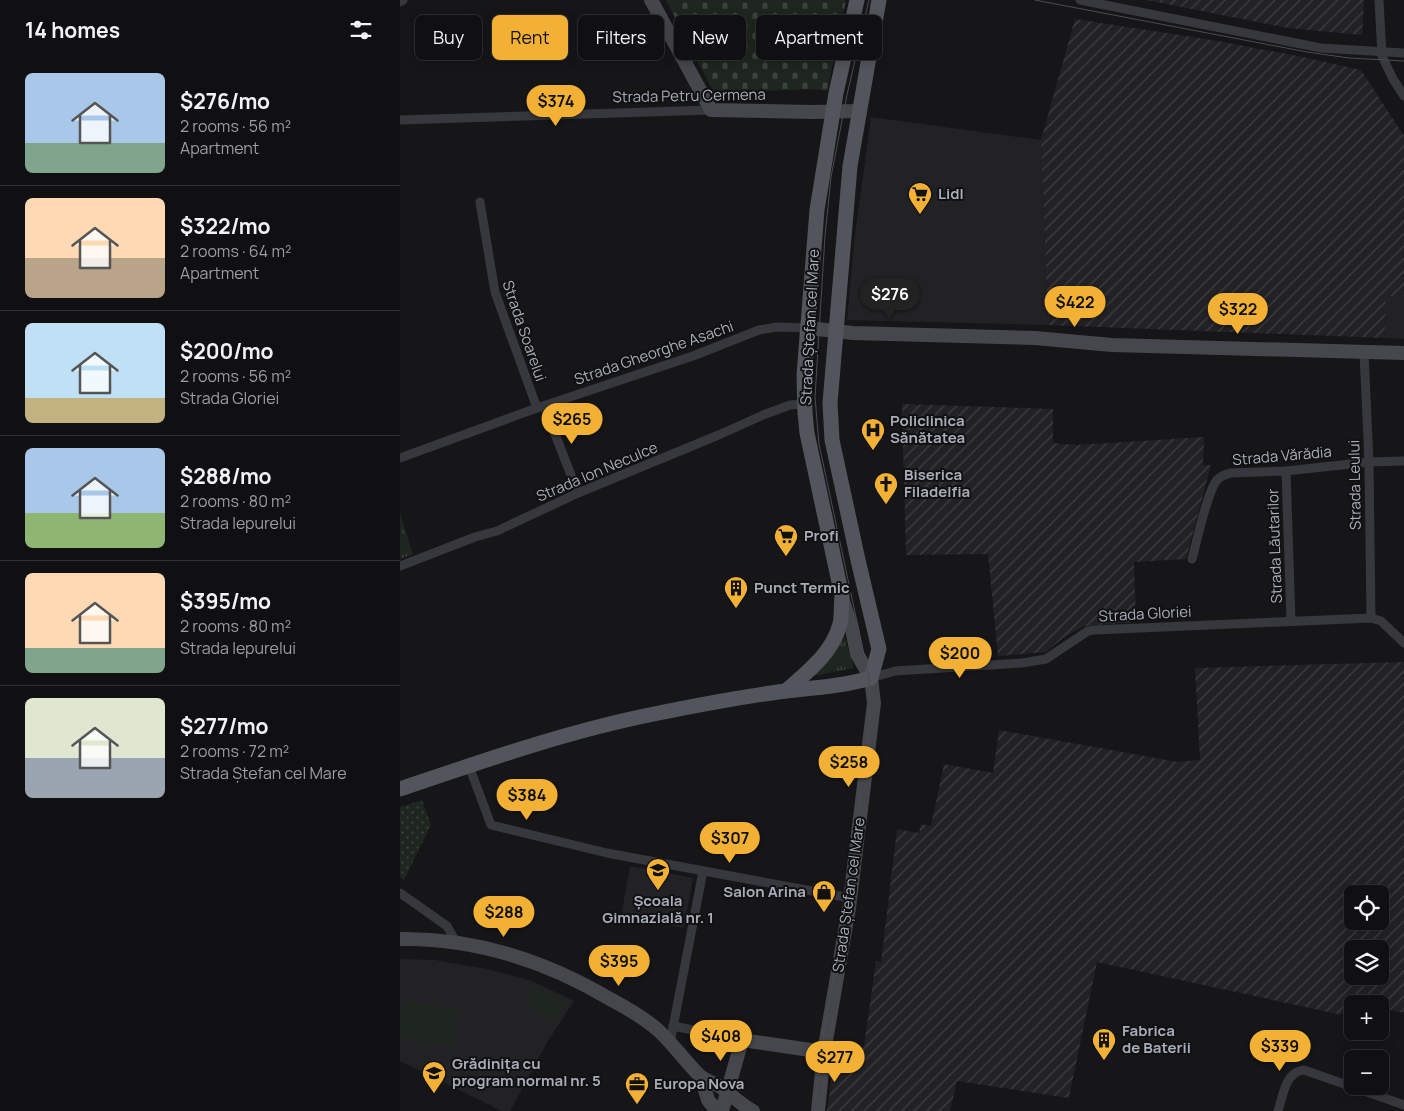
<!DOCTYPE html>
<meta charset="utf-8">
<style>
body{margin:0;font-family:Manrope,sans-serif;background:#1e1e20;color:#f1f3f6;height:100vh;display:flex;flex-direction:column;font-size:19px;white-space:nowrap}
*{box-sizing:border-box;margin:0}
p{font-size:16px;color:#9c9d9f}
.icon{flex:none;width:28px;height:28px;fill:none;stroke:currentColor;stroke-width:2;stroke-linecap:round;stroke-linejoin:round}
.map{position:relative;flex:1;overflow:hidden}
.details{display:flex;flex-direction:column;background:#101012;width:400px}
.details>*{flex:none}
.hud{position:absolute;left:15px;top:15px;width:475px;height:45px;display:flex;gap:10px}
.fabs{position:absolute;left:944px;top:885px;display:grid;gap:10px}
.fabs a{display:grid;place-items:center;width:45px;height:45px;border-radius:8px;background:#101012;box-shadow:0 2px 12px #0003,0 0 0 1px #303032;font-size:25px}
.price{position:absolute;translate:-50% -42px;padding:0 11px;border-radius:18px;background:#f2b134;color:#111;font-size:16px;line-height:32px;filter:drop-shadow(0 1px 2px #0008)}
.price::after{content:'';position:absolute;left:50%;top:30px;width:15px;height:11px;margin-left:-8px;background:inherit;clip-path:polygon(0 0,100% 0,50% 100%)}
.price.on{background:#222;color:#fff}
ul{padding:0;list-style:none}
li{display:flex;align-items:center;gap:15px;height:125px;padding:0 25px}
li+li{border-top:1px solid #303032}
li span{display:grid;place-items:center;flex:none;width:140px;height:100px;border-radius:8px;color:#555}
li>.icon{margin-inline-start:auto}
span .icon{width:60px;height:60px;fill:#fffc;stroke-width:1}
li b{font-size:21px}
h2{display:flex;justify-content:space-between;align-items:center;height:60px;padding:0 25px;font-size:21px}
.pill{padding:0 18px;border-radius:8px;background:#101012;box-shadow:0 2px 12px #0003,0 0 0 1px #303032;font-size:18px;line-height:45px}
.pill.on{background:#f2b134;color:#111}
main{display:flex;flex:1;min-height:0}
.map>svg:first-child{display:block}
.built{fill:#222225}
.industrial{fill:url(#industrial-furrows);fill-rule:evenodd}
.grass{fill:url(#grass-tufts)}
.cemetery{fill:url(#cemetery-stones)}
.park{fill:url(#park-dots)}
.pitch{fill:#1e261f}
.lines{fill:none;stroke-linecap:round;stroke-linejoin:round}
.street{stroke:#37383d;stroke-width:9}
.secondary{stroke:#45474d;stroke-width:14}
.primary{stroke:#53555c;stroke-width:15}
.tram{stroke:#4a4c52;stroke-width:1}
.labels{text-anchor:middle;stroke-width:4;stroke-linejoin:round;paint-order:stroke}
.street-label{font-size:15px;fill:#a8adb8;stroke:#111113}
.poi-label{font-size:15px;font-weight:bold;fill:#a8adb8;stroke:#111113;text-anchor:start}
</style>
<main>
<section class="details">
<h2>14 homes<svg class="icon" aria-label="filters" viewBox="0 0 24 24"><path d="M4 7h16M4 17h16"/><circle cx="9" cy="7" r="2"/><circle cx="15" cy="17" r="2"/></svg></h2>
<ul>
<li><span style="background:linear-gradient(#a9c7e8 70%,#7fa58c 0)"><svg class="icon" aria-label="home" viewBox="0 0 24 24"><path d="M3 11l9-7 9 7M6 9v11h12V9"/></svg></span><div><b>$276/mo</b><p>2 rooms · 56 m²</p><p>Apartment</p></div></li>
<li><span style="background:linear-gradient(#ffd9b3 60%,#b9a48a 0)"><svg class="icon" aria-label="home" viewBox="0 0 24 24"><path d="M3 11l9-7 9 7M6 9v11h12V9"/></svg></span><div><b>$322/mo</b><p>2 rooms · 64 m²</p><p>Apartment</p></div></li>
<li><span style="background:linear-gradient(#bfe0f5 75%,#c2b280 0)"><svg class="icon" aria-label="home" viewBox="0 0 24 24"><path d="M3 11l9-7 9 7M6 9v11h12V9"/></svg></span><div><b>$200/mo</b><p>2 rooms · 56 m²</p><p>Strada Gloriei</p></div></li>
<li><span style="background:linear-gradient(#a9c7e8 65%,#8fb573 0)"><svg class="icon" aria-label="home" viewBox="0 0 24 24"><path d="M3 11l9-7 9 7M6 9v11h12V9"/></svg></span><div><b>$288/mo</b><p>2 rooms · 80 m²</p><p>Strada Iepurelui</p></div></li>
<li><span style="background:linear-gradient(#ffd9b3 75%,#7fa58c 0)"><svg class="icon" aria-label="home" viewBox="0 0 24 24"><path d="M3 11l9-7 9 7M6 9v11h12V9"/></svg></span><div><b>$395/mo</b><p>2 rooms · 80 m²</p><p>Strada Iepurelui</p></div></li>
<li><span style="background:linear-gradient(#dfe7d0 60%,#9aa5b1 0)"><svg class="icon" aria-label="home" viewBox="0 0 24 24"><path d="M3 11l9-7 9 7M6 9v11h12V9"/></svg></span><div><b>$277/mo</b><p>2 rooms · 72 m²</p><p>Strada Ștefan cel Mare</p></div></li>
</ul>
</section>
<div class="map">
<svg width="1004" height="1111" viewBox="0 0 1004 1111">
<defs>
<pattern id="industrial-furrows" width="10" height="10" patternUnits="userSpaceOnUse" patternTransform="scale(1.25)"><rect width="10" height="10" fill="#222225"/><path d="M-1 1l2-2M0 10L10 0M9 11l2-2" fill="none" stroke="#3f3f43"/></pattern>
<pattern id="grass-tufts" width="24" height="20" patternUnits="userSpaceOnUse" patternTransform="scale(1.25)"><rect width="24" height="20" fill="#1e261f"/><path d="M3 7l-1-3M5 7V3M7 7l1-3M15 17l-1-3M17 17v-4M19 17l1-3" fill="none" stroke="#3c433d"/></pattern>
<pattern id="cemetery-stones" width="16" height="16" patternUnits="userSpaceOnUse" patternTransform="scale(1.25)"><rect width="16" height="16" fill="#1e261f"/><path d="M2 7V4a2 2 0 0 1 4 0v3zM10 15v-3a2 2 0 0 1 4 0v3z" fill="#3c433d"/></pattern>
<pattern id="park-dots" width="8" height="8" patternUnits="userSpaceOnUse" patternTransform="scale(1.25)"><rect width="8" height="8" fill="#1e261f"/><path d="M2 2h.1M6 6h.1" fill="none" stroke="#3c433d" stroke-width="1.8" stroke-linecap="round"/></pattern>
</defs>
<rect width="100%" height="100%" fill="#161618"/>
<g class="built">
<path d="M471,117L641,140L648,325L447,320L455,235Z"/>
<path d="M986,296H1004V339L985,338Z"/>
<path d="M230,866L293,878L284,928L221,916Z"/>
<path d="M0,959L35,960L87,969L132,981L174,1001L148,1041L110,1111H102L0,1061Z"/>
</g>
<g class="industrial">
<path d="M746,0H964L962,35L887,28Z"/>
<path d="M675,19L806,39L898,56L961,70L1004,136V296H986L985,338L648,325L641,140Z"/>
<path d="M502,404L653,409V443L676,445L804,437L803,465H811L786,559L734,562L736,622L684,626L663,638L646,652L598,656L588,554L506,555Z"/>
<path d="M1004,662V1013L980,1008V1004L947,1002L942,1015L697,962L669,1098L557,1081L550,1111H427L434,1064L451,1066L464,1046L476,961L481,962L497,829L519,833L521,824L531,826L544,764L593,773L599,730L778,762L800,760L795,668ZM952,894H980V921H952ZM952,949H980V976H952Z"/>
</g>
<g class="grass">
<path d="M0,514L13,554L0,559Z"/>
<path d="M443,632L454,668L414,676Z"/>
</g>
<path class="cemetery" d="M266,0H446L427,91L415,89L314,93Z"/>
<path class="park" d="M22,800L31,825L4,880L0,877V807Z"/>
<g class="pitch">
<path d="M136,987L165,1004L155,1021L126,1004Z"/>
<path d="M4,1001L58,1011L52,1047L0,1037V1024Z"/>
</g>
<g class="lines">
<g class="street">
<path d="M680,0L921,48L1004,53"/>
<path d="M979,0L982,56L993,79L1004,96"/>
<path d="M0,2L3,0"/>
<path d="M0,120L311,110"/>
<path d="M80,202L95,292L137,408"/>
<path d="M964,353L969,462L971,618"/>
<path d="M144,406L178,493"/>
<path d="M0,458L137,408L293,356L359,330L377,327L408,328"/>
<path d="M886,471L891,620"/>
<path d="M792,559C797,541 807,492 817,480C821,476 826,474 831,473L886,471L969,462L1004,461"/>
<path d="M0,566L75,537L97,531L178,493L321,434L363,415L390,405L404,404"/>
<path d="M471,678L495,671L622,663L646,659L688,631L694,630L971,618L981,621L1004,643"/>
<path d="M69,766L91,825L207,853L450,898"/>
<path d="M0,893L47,926L56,942"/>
<path d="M273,1026L342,1040"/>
<path d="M270,1043L303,871"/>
<path d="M878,1111C883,1096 885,1072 904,1070L1004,1105"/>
</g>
<g class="secondary">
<path d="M251,0L311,110L413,112L459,111"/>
<path d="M408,328L453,333L635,338L712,345L1004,353"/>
<path d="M0,939C75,938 146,961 210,999C227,1008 244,1018 258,1030C273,1044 285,1061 299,1075C305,1081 313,1082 319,1086C331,1094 341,1105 353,1111"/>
<path d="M301,1077L308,1100L317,1111"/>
<path d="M322,1111L342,1040L424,1052"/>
<path d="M418,1111L424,1052L449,908L474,703L471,678L457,654L452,629L443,601"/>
</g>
<g class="primary">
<path d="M386,691C408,671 432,654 440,624C442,615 441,605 442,596L407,433L405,413L404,375L417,210L436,93L457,0"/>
<path d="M0,789C83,761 168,731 254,714C298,705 341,697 385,691C414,688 443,686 471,678L479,649L458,560L432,440L430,403L450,166L479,0"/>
</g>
<g class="tram">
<path d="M635,0L907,52L949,58L1004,61"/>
<path d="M414,1111L420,1051L446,908L470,721L469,678L419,444L415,397L425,236L431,177L447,95L469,0"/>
<path d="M421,1111L427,1052L435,1009"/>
</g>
</g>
<defs>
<g id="supermarket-pin" transform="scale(1.25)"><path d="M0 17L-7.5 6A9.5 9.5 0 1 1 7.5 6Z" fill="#f2b134" stroke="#111113"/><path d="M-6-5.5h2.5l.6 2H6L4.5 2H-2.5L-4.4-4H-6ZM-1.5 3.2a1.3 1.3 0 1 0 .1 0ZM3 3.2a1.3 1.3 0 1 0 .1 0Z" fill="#111"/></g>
<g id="hospital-pin" transform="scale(1.25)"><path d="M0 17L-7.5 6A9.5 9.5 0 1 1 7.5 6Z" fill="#f2b134" stroke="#111113"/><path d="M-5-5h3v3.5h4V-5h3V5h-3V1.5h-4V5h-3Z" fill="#111"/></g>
<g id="church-pin" transform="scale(1.25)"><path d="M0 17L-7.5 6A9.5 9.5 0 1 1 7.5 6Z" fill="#f2b134" stroke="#111113"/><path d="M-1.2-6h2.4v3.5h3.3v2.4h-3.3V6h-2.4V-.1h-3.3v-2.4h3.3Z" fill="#111"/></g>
<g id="building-pin" transform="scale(1.25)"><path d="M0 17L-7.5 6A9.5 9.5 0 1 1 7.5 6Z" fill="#f2b134" stroke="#111113"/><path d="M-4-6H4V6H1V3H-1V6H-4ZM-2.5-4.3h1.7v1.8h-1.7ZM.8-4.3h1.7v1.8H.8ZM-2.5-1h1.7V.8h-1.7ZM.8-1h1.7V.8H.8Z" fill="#111"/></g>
<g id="school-pin" transform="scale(1.25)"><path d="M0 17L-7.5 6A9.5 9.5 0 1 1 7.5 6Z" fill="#f2b134" stroke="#111113"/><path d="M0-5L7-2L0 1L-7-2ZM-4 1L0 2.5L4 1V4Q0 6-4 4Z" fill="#111"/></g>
<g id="shop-pin" transform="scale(1.25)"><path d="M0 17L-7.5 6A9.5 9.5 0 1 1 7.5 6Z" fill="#f2b134" stroke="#111113"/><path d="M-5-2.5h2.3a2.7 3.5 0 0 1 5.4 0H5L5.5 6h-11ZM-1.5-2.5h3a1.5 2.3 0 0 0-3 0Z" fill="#111"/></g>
<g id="office-pin" transform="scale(1.25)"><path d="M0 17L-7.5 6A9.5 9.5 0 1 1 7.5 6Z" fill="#f2b134" stroke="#111113"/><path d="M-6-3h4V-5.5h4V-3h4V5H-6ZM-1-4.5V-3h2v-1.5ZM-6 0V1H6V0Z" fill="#111"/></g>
</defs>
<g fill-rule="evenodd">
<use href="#supermarket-pin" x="520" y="194"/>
<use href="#hospital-pin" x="473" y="430"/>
<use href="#church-pin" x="486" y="484"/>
<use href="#supermarket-pin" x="386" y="536"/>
<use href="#building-pin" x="336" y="588"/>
<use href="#school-pin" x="258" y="870"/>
<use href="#shop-pin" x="424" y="892"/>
<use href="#building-pin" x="704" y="1040"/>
<use href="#school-pin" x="34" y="1073"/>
<use href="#office-pin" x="237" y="1084"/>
</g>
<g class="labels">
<g class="street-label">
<text transform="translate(289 96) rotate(-1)" y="5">Strada Petru Cermena</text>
<text transform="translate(410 327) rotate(-87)" y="5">Strada Ștefan cel Mare</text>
<text transform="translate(124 331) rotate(71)" y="5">Strada Soarelui</text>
<text transform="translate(254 353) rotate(-19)" y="5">Strada Gheorghe Asachi</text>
<text transform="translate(882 456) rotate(-5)" y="5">Strada Vărădia</text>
<text transform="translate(197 472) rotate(-23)" y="5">Strada Ion Neculce</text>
<text transform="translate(955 485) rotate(-91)" y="5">Strada Leului</text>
<text transform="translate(875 546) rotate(-92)" y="5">Strada Lăutarilor</text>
<text transform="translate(745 614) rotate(-3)" y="5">Strada Gloriei</text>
<text transform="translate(449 895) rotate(-82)" y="5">Strada Ștefan cel Mare</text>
</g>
<g class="poi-label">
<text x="538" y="199">Lidl</text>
<text x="490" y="426">Policlinica<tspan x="490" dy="17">Sănătatea</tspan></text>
<text x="504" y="480">Biserica<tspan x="504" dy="17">Filadelfia</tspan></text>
<text x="404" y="541">Profi</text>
<text x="354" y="593">Punct Termic</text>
<text x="406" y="897" text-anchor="end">Salon Arina</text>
<text x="258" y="906" text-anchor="middle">Școala<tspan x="258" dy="17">Gimnazială nr. 1</tspan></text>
<text x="722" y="1036">Fabrica<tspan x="722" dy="17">de Baterii</tspan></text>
<text x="52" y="1069">Grădinița cu<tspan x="52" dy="17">program normal nr. 5</tspan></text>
<text x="254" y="1089">Europa Nova</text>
</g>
</g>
</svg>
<div class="fabs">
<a><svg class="icon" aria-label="locate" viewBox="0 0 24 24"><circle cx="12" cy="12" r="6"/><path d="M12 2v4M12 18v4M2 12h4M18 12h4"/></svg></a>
<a><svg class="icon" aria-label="layers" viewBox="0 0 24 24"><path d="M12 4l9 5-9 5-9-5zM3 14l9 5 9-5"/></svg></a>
<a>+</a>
<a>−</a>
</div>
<b class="price" style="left:156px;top:127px">$374</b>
<b class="price on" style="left:490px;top:320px">$276</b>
<b class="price" style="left:675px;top:328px">$422</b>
<b class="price" style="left:838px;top:335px">$322</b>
<b class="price" style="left:172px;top:445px">$265</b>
<b class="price" style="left:560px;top:679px">$200</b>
<b class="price" style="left:449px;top:788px">$258</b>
<b class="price" style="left:127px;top:821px">$384</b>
<b class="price" style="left:330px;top:864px">$307</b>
<b class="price" style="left:104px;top:938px">$288</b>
<b class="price" style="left:219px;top:987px">$395</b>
<b class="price" style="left:321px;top:1062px">$408</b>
<b class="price" style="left:880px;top:1072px">$339</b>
<b class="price" style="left:435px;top:1083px">$277</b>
<div class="hud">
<a class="pill">Buy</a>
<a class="pill on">Rent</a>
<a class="pill">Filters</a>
<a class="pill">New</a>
<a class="pill">Apartment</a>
</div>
</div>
</main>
